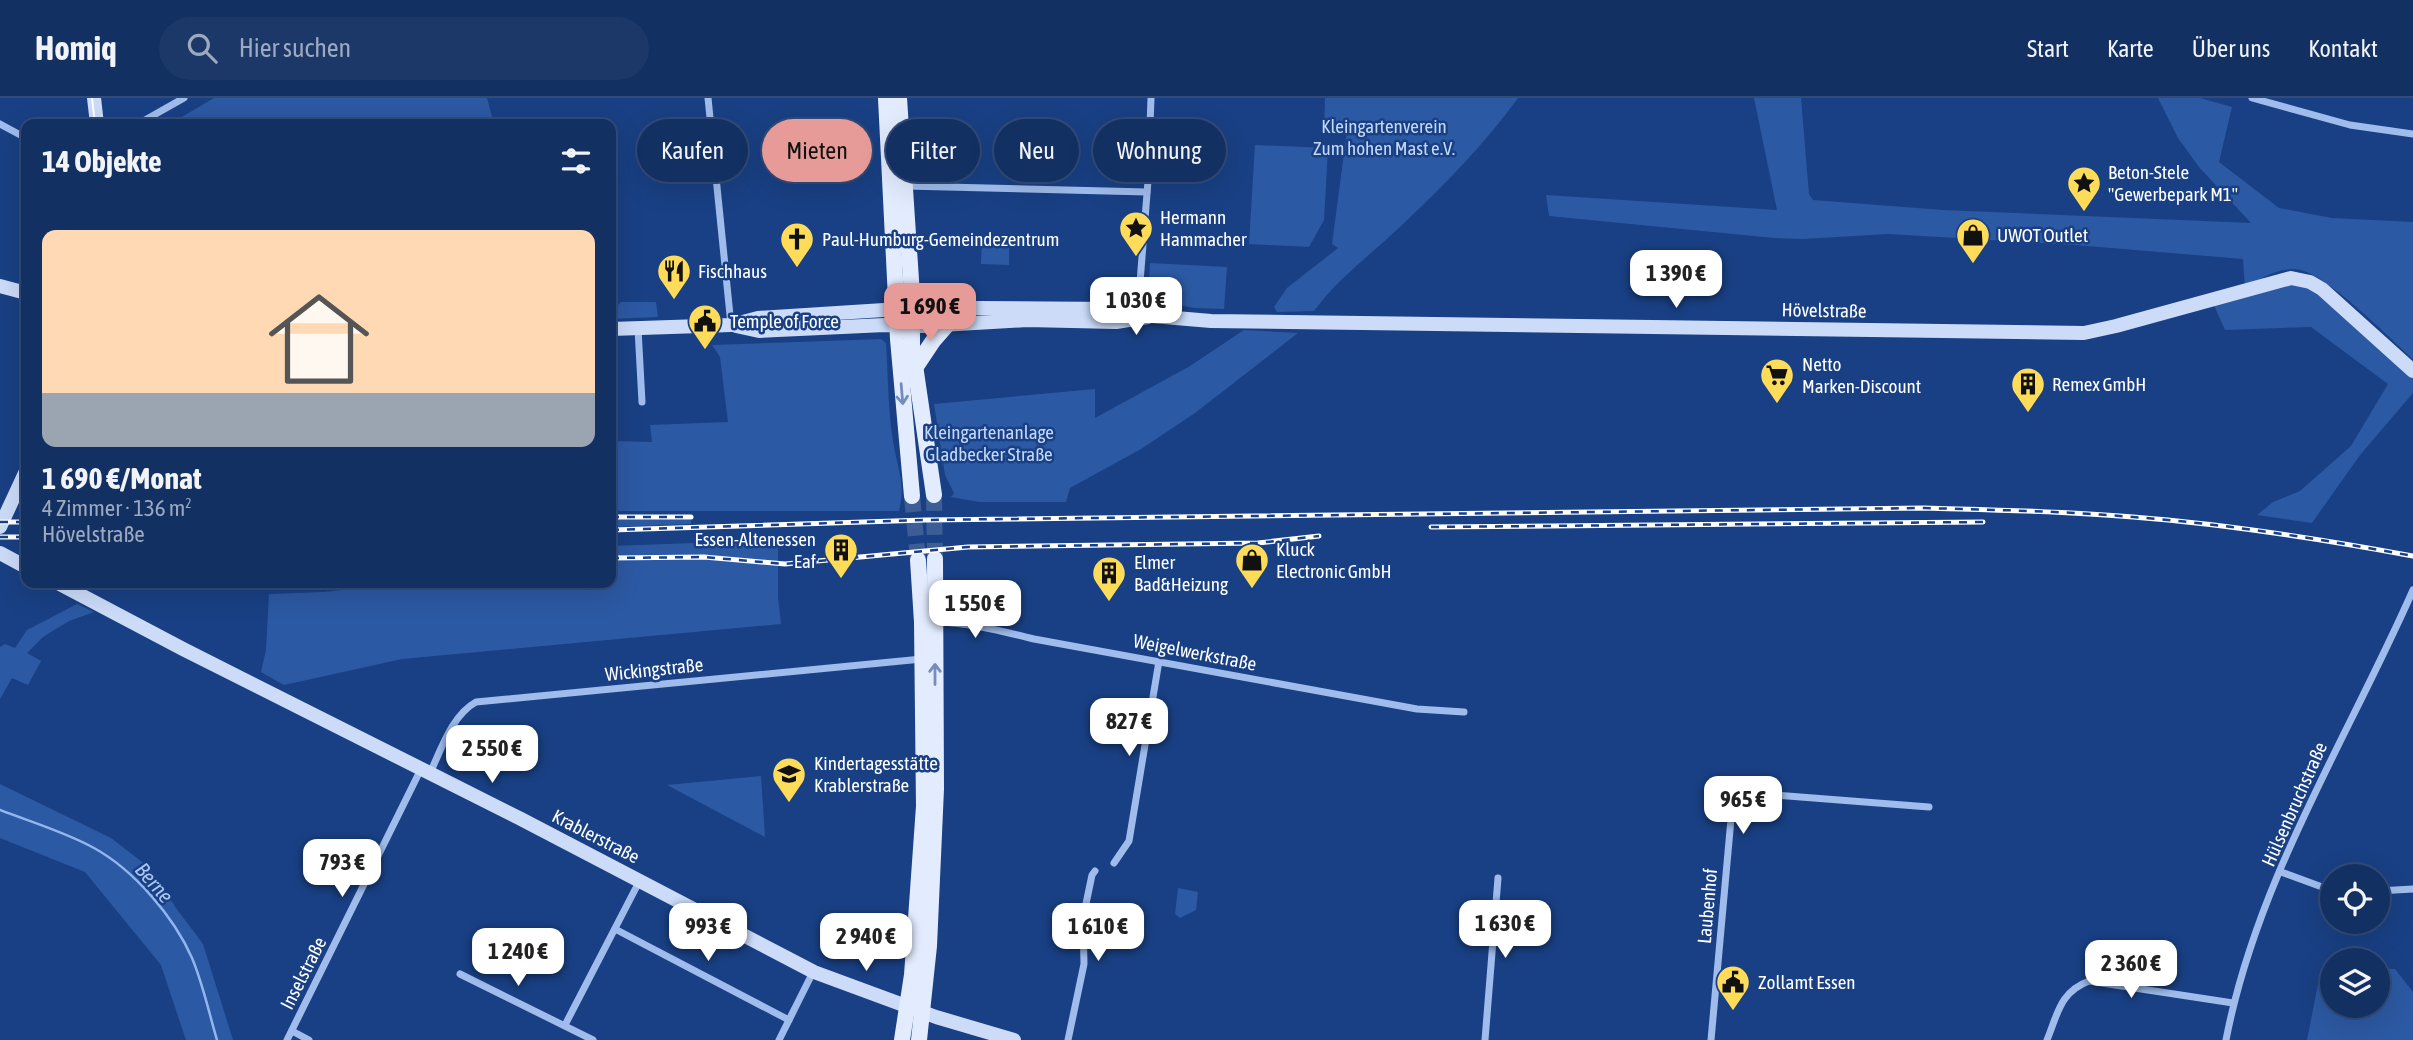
<!DOCTYPE html>
<html lang="de">
<meta charset="utf-8">
<style>
body{margin:0;font-family:"Asap Condensed",sans-serif;background:#1c3869;color:#f1f3f6;height:100vh;display:flex;flex-direction:column;font-size:26px;white-space:nowrap}
*{box-sizing:border-box;margin:0}
p{font-size:23px;color:#9da9be}
.icon{flex:none;width:38px;height:38px;fill:none;stroke:currentColor;stroke-width:2;stroke-linecap:round;stroke-linejoin:round}
.map{position:relative;flex:1;overflow:hidden}
.sheet{position:absolute;left:21px;top:21px;width:595px;height:469px;display:flex;flex-direction:column;background:#133063;border-radius:14px;box-shadow:0 7px 28px #0002,0 0 0 2px #324b78}
.sheet>*{flex:none}
.guide{position:absolute;left:637px;top:21px;width:665px;height:63px;display:flex;gap:14px}
.fabs{position:absolute;left:2320px;top:766px;display:grid;gap:14px}
.fabs a{display:grid;place-items:center;width:70px;height:70px;border-radius:50%;background:#133063;box-shadow:0 7px 28px #0002,0 0 0 2px #324b78;font-size:35px}
.price{position:absolute;translate:-50% -60px;padding:0 16px;border-radius:14px;background:#fff;color:#222;font-size:23px;line-height:46px;filter:drop-shadow(0 2px 4px #0008)}
.price::after{content:'';position:absolute;left:50%;top:42px;width:21px;height:16px;margin-left:-10px;background:inherit;clip-path:polygon(0 0,100% 0,50% 100%)}
.price.on{background:#e69b98;color:#111}
ul{padding:0;list-style:none}
li{display:grid;align-content:center;gap:14px;height:371px;padding:0 21px}
li span{display:grid;place-items:center;height:217px;border-radius:14px;color:#555}
li>.icon{margin-inline-start:auto}
span .icon{width:126px;height:126px;fill:#fffc;stroke-width:1}
li b{font-size:30px}
h2{display:flex;justify-content:space-between;align-items:center;height:84px;padding:0 21px;font-size:30px}
.chip{padding:0 24px;border-radius:32px;background:#133063;box-shadow:0 7px 28px #0002,0 0 0 2px #324b78;font-size:24px;line-height:63px}
.chip.on{background:#e69b98;color:#111}
header{display:flex;align-items:center;gap:42px;box-sizing:border-box;height:98px;padding:0 35px;background:#133063;border-bottom:2px solid #324b78}
header strong{font-size:33px}
nav{display:flex;gap:38px;margin-inline-start:auto;font-size:24px}
.search{width:490px;height:63px;background:#1c3869;display:flex;align-items:center;gap:18px;box-sizing:border-box;padding:0 24px;border-radius:38px;color:#9da9be;font-size:26px}
.map>svg:first-child{display:block}
.green{fill:#2c59a3}
.lines{fill:none;stroke-linecap:round;stroke-linejoin:round}
.stream{stroke:#91b6ee;stroke-width:2.5}
.primary-tunnel{stroke:#3c5d96;stroke-width:16;stroke-dasharray:16 8;stroke-linecap:butt}
.street{stroke:#9fbcec;stroke-width:7}
.secondary{stroke:#cbdbf8;stroke-width:14}
.primary{stroke:#e3ecff;stroke-width:16}
.tram{stroke:#fff;stroke-width:2}
.rail-casing{stroke:#fff;stroke-width:5}
.rail{stroke:#194084;stroke-width:2.5;stroke-dasharray:8;stroke-linecap:butt}
.oneway{stroke:#748dbb}
.labels{text-anchor:middle;stroke-width:5;stroke-linejoin:round;paint-order:stroke}
.park-label{font-size:19px;fill:#c4d8f9;stroke:#194084}
.poi-label{font-size:19px;fill:#fff;stroke:#194084;text-anchor:start}
.street-label{font-size:19px;fill:#fff;stroke:#194084}
.water-label{font-size:21px;font-style:italic;fill:#aac6f3;stroke:#194084}
</style>
<header>
<strong>Homiq</strong>
<div class="search"><svg class="icon" aria-label="search" viewBox="0 0 24 24"><circle cx="10" cy="10" r="6"/><path d="M15 15l6 6"/></svg>Hier suchen</div>
<nav><a>Start</a><a>Karte</a><a>Über uns</a><a>Kontakt</a></nav>
</header>
<div class="map">
<svg width="2413" height="942" viewBox="0 0 2413 942">
<rect width="100%" height="100%" fill="#194084"/>
<g class="green">
<path d="M214,0H487L494,26H170Z"/>
<path d="M1325,0H1518C1484,47 1444,87 1402,127C1373,155 1338,180 1314,213L1277,214L1274,209L1287,190L1338,150L1332,146L1347,33H1324Z"/>
<path d="M1754,0H1801L1809,96L1813,102L1943,112L2251,125L2199,69L2178,40L2158,0H2200L2232,9L2219,64L2279,110L2332,120L2413,124V261C2389,240 2323,171 2294,171C2276,171 2260,181 2245,190L2243,161L2075,147L1888,136L1803,141L1774,140L1549,118L1546,97L1777,112Z"/>
<path d="M1255,47L1328,50L1324,122L1309,149L1249,146Z"/>
<path d="M982,139L1009,140V167L981,166Z"/>
<path d="M1150,165L1227,169L1224,211L1195,210L1151,202L1148,199Z"/>
<path d="M2286,182L2309,185L2413,275V295L2360,357L2312,425L2257,417L2273,404L2300,393L2351,348L2388,286L2311,229L2225,232L2212,203Z"/>
<path d="M621,204H656L658,219L611,221V209H616Z"/>
<path d="M1244,232L1298,235L1195,315L1141,351L1070,390L1066,404H979L951,399L954,395L945,377L934,306L1095,291V320L1190,268Z"/>
<path d="M881,241L886,245C888,278 888,311 893,343C897,370 906,385 899,413H611V343L652,344L650,327L728,324L720,259L712,247Z"/>
<path d="M611,421L691,422V426L611,429Z"/>
<path d="M778,442V499L781,526L402,561L284,587L261,574L266,552L269,496L324,494L402,485H611V448Z"/>
<path d="M77,506L94,514L69,523L43,539L27,555L41,563L28,587L12,580L0,601V549L5,546L15,550L27,532Z"/>
<path d="M761,678L765,739L667,687Z"/>
<path d="M0,686L111,740L150,770L176,810L203,846L233,942H186L161,867L85,774L0,740Z"/>
<path d="M1178,790L1198,794L1196,812L1180,820L1175,816Z"/>
<path d="M2321,871H2333V908H2378V871H2395L2413,894V942H2307Z"/>
</g>
<g class="lines">
<path class="stream" d="M0,712C31,724 65,734 94,750C134,772 174,819 192,860C203,886 209,915 217,942"/>
<g class="primary-tunnel">
<path d="M934,397L935,461"/>
<path d="M912,398L918,462"/>
</g>
<g class="street">
<path d="M708,0L731,227"/>
<path d="M2252,0L2350,27L2413,36"/>
<path d="M0,26L26,40"/>
<path d="M138,26L184,0"/>
<path d="M905,88L1147,94"/>
<path d="M1139,197L1148,83L1151,0"/>
<path d="M638,231L642,304"/>
<path d="M934,524C967,524 1001,533 1034,541L1417,611L1464,614"/>
<path d="M430,675C441,652 452,617 476,604L922,561"/>
<path d="M1114,765L1129,743L1159,563"/>
<path d="M2281,774L2333,793"/>
<path d="M2378,793L2413,791"/>
<path d="M615,831L789,922"/>
<path d="M460,876L593,942"/>
<path d="M565,927L640,782"/>
<path d="M292,933L309,942"/>
<path d="M287,942L421,671"/>
<path d="M779,942L813,874"/>
<path d="M1068,942L1084,866L1083,820L1092,777L1095,773"/>
<path d="M1485,942L1498,780"/>
<path d="M1711,942L1732,710L1749,698L1761,696L1929,709"/>
<path d="M2047,942C2058,915 2060,894 2089,883L2233,905"/>
<path d="M2226,942C2257,781 2348,640 2413,492"/>
</g>
<g class="secondary">
<path d="M94,0L97,26"/>
<path d="M0,188L26,195"/>
<path d="M736,228L759,233L885,227L924,228L1027,222L1116,224L1148,219"/>
<path d="M611,231L731,227L758,220L884,212L978,210L1116,211L1138,213L1152,218L1211,223L2084,235L2116,228L2291,180L2310,184L2322,191L2413,273"/>
<path d="M0,429L26,373"/>
<path d="M0,455L26,469"/>
<path d="M58,485L183,551L521,721L814,874L936,919L1014,942"/>
</g>
<g class="primary">
<path d="M886,0L898,241L912,398"/>
<path d="M899,0L912,197V247L934,397"/>
<path d="M915,270L933,243L947,227"/>
<path d="M902,942L912,877L924,708L922,524L918,462"/>
<path d="M919,942L929,848L936,691L935,461"/>
</g>
<path class="tram" d="M92,0L95,26"/>
<g class="rail-casing">
<g id="rail">
<path d="M611,419H691"/>
<path d="M0,424H26"/>
<path d="M1431,429L1983,424"/>
<path d="M611,432L925,422L1925,410C1995,412 2064,413 2133,419C2227,426 2320,441 2413,458"/>
<path d="M0,439H26"/>
<path d="M611,460L704,459L785,466L968,449L1258,445L1319,438"/>
</g>
</g>
<use href="#rail" class="rail"/>
</g>
<defs><path id="oneway-shaft" d="M-6 0H5M1.5-3L5.5 0L1.5 3" fill="none" stroke-width="1.6" stroke-linecap="round" stroke-linejoin="round" transform="scale(1.75)"/></defs>
<g class="oneway">
<use href="#oneway-shaft" transform="translate(902 296) rotate(85)"/>
<use href="#oneway-shaft" transform="translate(935 576) rotate(-90)"/>
</g>
<defs>
<g id="sight-pin" transform="scale(1.75)"><path d="M0 17L-7.5 6A9.5 9.5 0 1 1 7.5 6Z" fill="#ffdb5a" stroke="#194084"/><path d="M0-6L1.8-2.2L6-1.7L2.9 1.2L3.7 5.4L0 3.3L-3.7 5.4L-2.9 1.2L-6-1.7L-1.8-2.2Z" fill="#111"/></g>
<g id="shop-pin" transform="scale(1.75)"><path d="M0 17L-7.5 6A9.5 9.5 0 1 1 7.5 6Z" fill="#ffdb5a" stroke="#194084"/><path d="M-5-2.5h2.3a2.7 3.5 0 0 1 5.4 0H5L5.5 6h-11ZM-1.5-2.5h3a1.5 2.3 0 0 0-3 0Z" fill="#111"/></g>
<g id="church-pin" transform="scale(1.75)"><path d="M0 17L-7.5 6A9.5 9.5 0 1 1 7.5 6Z" fill="#ffdb5a" stroke="#194084"/><path d="M-1.2-6h2.4v3.5h3.3v2.4h-3.3V6h-2.4V-.1h-3.3v-2.4h3.3Z" fill="#111"/></g>
<g id="restaurant-pin" transform="scale(1.75)"><path d="M0 17L-7.5 6A9.5 9.5 0 1 1 7.5 6Z" fill="#ffdb5a" stroke="#194084"/><path d="M-5-6h1v4h1v-4h1v4h1v-4h1v5L-1.5 .5V6h-2V.5L-5-1ZM5-6V6H3V1.5H1.5Q1.5-4 5-6Z" fill="#111"/></g>
<g id="civic-pin" transform="scale(1.75)"><path d="M0 17L-7.5 6A9.5 9.5 0 1 1 7.5 6Z" fill="#ffdb5a" stroke="#194084"/><path d="M-.6-6.5H3V-4.5H.6V-3L4-1V1h2V6H-6V1h2V-1L-.6-3ZM-1.2 2.5V6h2.4V2.5Z" fill="#111"/></g>
<g id="supermarket-pin" transform="scale(1.75)"><path d="M0 17L-7.5 6A9.5 9.5 0 1 1 7.5 6Z" fill="#ffdb5a" stroke="#194084"/><path d="M-6-5.5h2.5l.6 2H6L4.5 2H-2.5L-4.4-4H-6ZM-1.5 3.2a1.3 1.3 0 1 0 .1 0ZM3 3.2a1.3 1.3 0 1 0 .1 0Z" fill="#111"/></g>
<g id="building-pin" transform="scale(1.75)"><path d="M0 17L-7.5 6A9.5 9.5 0 1 1 7.5 6Z" fill="#ffdb5a" stroke="#194084"/><path d="M-4-6H4V6H1V3H-1V6H-4ZM-2.5-4.3h1.7v1.8h-1.7ZM.8-4.3h1.7v1.8H.8ZM-2.5-1h1.7V.8h-1.7ZM.8-1h1.7V.8H.8Z" fill="#111"/></g>
<g id="school-pin" transform="scale(1.75)"><path d="M0 17L-7.5 6A9.5 9.5 0 1 1 7.5 6Z" fill="#ffdb5a" stroke="#194084"/><path d="M0-5L7-2L0 1L-7-2ZM-4 1L0 2.5L4 1V4Q0 6-4 4Z" fill="#111"/></g>
</defs>
<g fill-rule="evenodd">
<use href="#sight-pin" x="2084" y="85"/>
<use href="#sight-pin" x="1136" y="130"/>
<use href="#shop-pin" x="1973" y="137"/>
<use href="#church-pin" x="797" y="141"/>
<use href="#restaurant-pin" x="674" y="173"/>
<use href="#civic-pin" x="705" y="223"/>
<use href="#supermarket-pin" x="1777" y="277"/>
<use href="#building-pin" x="2028" y="286"/>
<use href="#building-pin" x="841" y="452"/>
<use href="#shop-pin" x="1252" y="462"/>
<use href="#building-pin" x="1109" y="475"/>
<use href="#school-pin" x="789" y="676"/>
<use href="#civic-pin" x="1733" y="884"/>
</g>
<g class="labels">
<g class="park-label">
<text x="1384" y="35">Kleingartenverein<tspan x="1384" dy="22">Zum hohen Mast e.V.</tspan></text>
<text x="989" y="341">Kleingartenanlage<tspan x="989" dy="22">Gladbecker Straße</tspan></text>
</g>
<g class="poi-label">
<text x="2108" y="81">Beton-Stele<tspan x="2108" dy="22">"Gewerbepark M1"</tspan></text>
<text x="1160" y="126">Hermann<tspan x="1160" dy="22">Hammacher</tspan></text>
<text x="1997" y="144">UWOT Outlet</text>
<text x="822" y="148">Paul-Humburg-Gemeindezentrum</text>
<text x="698" y="180">Fischhaus</text>
<text x="730" y="230">Temple of Force</text>
<text x="1802" y="273">Netto<tspan x="1802" dy="22">Marken-Discount</tspan></text>
<text x="2052" y="293">Remex GmbH</text>
<text x="816" y="448" text-anchor="end">Essen-Altenessen<tspan x="816" dy="22">Eaf</tspan></text>
<text x="1276" y="458">Kluck<tspan x="1276" dy="22">Electronic GmbH</tspan></text>
<text x="1134" y="471">Elmer<tspan x="1134" dy="22">Bad&amp;Heizung</tspan></text>
<text x="814" y="672">Kindertagesstätte<tspan x="814" dy="22">Krablerstraße</tspan></text>
<text x="1758" y="891">Zollamt Essen</text>
</g>
<g class="street-label">
<text transform="translate(1824 212) rotate(1)" y="7">Hövelstraße</text>
<text transform="translate(1195 554) rotate(11)" y="7">Weigelwerkstraße</text>
<text transform="translate(654 571) rotate(-6)" y="7">Wickingstraße</text>
<text transform="translate(2294 706) rotate(-66)" y="7">Hülsenbruchstraße</text>
<text transform="translate(596 738) rotate(27)" y="7">Krablerstraße</text>
<text transform="translate(1707 808) rotate(-85)" y="7">Laubenhof</text>
<text transform="translate(303 875) rotate(-63)" y="7">Inselstraße</text>
</g>
<g class="water-label">
<text transform="translate(154 785) rotate(49)" y="7">Berne</text>
</g>
</g>
</svg>
<div class="fabs">
<a><svg class="icon" aria-label="locate" viewBox="0 0 24 24"><circle cx="12" cy="12" r="6"/><path d="M12 2v4M12 18v4M2 12h4M18 12h4"/></svg></a>
<a><svg class="icon" aria-label="layers" viewBox="0 0 24 24"><path d="M12 4l9 5-9 5-9-5zM3 14l9 5 9-5"/></svg></a>
</div>
<b class="price" style="left:1676px;top:212px">1 390 €</b>
<b class="price" style="left:1136px;top:239px">1 030 €</b>
<b class="price on" style="left:930px;top:245px">1 690 €</b>
<b class="price" style="left:975px;top:542px">1 550 €</b>
<b class="price" style="left:1129px;top:660px">827 €</b>
<b class="price" style="left:492px;top:687px">2 550 €</b>
<b class="price" style="left:1743px;top:738px">965 €</b>
<b class="price" style="left:342px;top:801px">793 €</b>
<b class="price" style="left:1505px;top:862px">1 630 €</b>
<b class="price" style="left:708px;top:865px">993 €</b>
<b class="price" style="left:1098px;top:865px">1 610 €</b>
<b class="price" style="left:866px;top:875px">2 940 €</b>
<b class="price" style="left:518px;top:890px">1 240 €</b>
<b class="price" style="left:2131px;top:902px">2 360 €</b>
<div class="guide">
<a class="chip">Kaufen</a>
<a class="chip on">Mieten</a>
<a class="chip">Filter</a>
<a class="chip">Neu</a>
<a class="chip">Wohnung</a>
</div>
<section class="sheet">
<h2>14 Objekte<svg class="icon" aria-label="filters" viewBox="0 0 24 24"><path d="M4 7h16M4 17h16"/><circle cx="9" cy="7" r="2"/><circle cx="15" cy="17" r="2"/></svg></h2>
<ul>
<li><span style="background:linear-gradient(#ffd9b3 75%,#9aa5b1 0)"><svg class="icon" aria-label="home" viewBox="0 0 24 24"><path d="M3 11l9-7 9 7M6 9v11h12V9"/></svg></span><div><b>1 690 €/Monat</b><p>4 Zimmer · 136 m²</p><p>Hövelstraße</p></div></li>
</ul>
</section>
</div>
